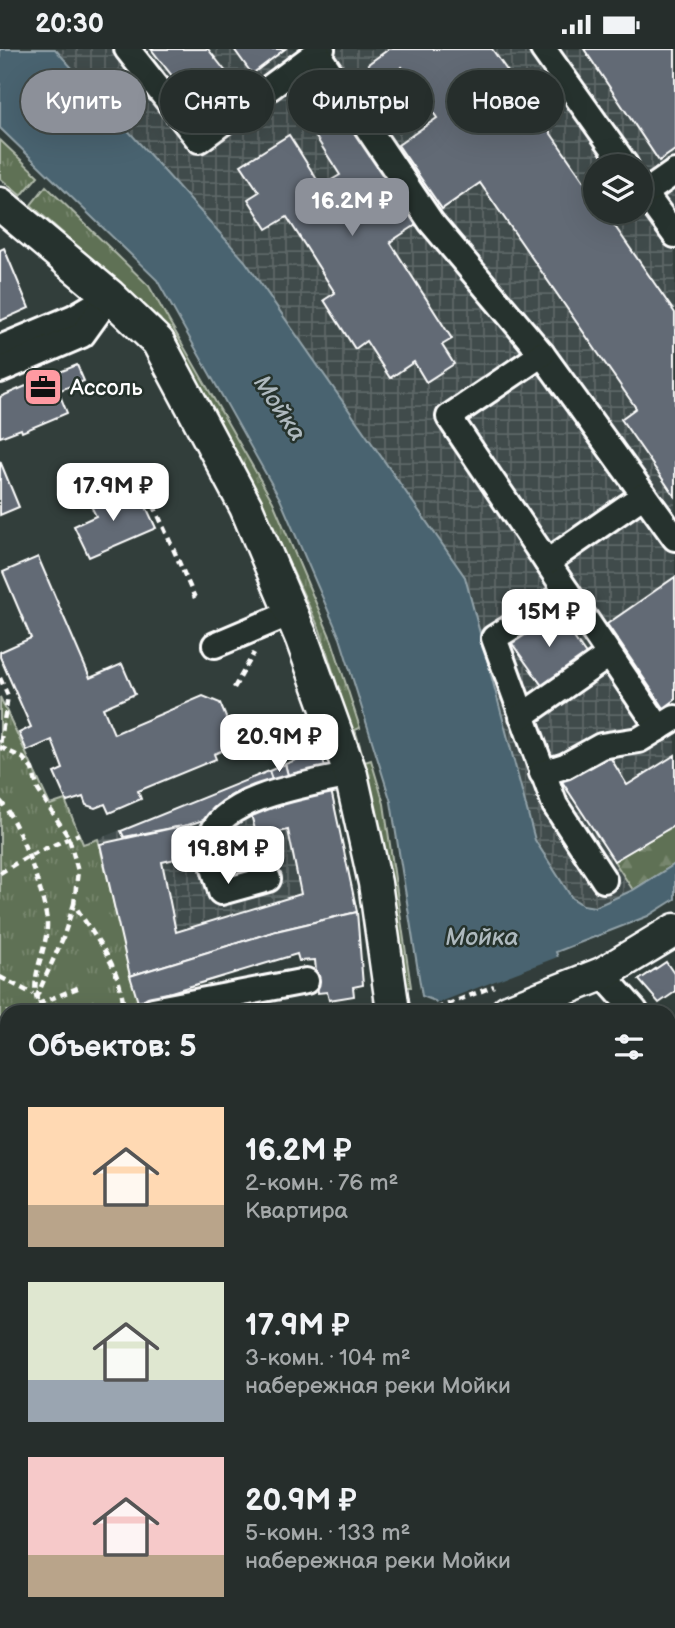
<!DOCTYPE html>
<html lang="ru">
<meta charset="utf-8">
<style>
body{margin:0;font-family:"Balsamiq Sans",sans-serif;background:#2e3634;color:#f1f3f6;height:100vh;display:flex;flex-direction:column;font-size:26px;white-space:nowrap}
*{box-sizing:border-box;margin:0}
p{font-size:23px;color:#a4a8a9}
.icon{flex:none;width:38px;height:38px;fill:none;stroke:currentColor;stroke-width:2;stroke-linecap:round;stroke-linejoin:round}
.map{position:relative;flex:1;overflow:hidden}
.details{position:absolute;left:0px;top:956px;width:676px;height:625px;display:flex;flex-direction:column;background:#262e2c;border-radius:21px 21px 0 0;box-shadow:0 7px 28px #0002,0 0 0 2px #424a48}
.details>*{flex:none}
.hud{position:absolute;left:21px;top:21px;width:634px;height:63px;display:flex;gap:14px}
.fabs{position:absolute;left:583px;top:105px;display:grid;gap:14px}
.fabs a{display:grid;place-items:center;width:70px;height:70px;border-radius:50%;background:#262e2c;box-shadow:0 7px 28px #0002,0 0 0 2px #424a48;font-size:35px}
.price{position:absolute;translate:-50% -60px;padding:0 16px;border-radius:14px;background:#fff;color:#222;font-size:23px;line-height:46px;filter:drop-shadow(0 2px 4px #0008)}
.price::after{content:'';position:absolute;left:50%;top:42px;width:21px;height:16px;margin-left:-10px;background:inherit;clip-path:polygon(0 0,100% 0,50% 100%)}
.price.selected{background:#8c9099;color:#fff}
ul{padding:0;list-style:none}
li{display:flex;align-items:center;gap:21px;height:175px;padding:0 28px}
li span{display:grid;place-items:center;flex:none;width:196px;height:140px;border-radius:0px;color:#555}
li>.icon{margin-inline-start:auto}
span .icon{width:84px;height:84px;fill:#fffc;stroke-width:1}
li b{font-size:30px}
h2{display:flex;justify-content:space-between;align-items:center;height:84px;padding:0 28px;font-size:30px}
.pill{padding:0 24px;border-radius:32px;background:#262e2c;box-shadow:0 7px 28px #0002,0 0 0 2px #424a48;font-size:24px;line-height:63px}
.pill.selected{background:#8c9099;color:#fff}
.status{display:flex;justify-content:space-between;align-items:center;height:49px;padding:0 35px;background:#262e2c;direction:ltr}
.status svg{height:19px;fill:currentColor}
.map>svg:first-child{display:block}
.built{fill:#404c4c}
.industrial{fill:url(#industrial-grid);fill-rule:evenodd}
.grass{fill:url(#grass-tufts);stroke:#afb8aa;stroke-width:2}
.forest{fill:url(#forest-firs);stroke:#afb8aa;stroke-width:2}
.water{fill:#4a646f;stroke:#92a2a9;stroke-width:2}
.pier{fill:#323e3b}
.building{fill:#626b75;stroke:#fff;stroke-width:2}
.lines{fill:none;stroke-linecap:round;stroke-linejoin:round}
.minor-casing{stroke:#fff;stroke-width:30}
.major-casing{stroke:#fff;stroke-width:37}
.path{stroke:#fff;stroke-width:4.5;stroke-dasharray:7 5;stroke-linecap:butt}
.minor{stroke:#26332d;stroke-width:24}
.major{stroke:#26332d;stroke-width:32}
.labels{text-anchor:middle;stroke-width:5;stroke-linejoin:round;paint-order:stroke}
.poi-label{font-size:23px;fill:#fff;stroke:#26332d;text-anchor:start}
.water-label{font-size:24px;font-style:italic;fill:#aeb9be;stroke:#26332d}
</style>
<div class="status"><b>20:30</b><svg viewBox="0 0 49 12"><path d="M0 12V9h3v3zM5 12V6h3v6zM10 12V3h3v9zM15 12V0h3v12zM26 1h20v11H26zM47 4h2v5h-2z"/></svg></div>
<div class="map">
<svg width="675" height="1579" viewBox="0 0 675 1579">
<defs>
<pattern id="industrial-grid" width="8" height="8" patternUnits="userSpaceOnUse" patternTransform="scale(1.75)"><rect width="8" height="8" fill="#404c4c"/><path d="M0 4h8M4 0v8" fill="none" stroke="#5d6767"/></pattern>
<pattern id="grass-tufts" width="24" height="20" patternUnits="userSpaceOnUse" patternTransform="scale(1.75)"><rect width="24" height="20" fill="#5f7154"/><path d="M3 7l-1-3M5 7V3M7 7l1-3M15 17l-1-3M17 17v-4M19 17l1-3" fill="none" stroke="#77866e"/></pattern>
<pattern id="forest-firs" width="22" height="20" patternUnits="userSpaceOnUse" patternTransform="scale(1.75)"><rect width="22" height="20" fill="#5f7154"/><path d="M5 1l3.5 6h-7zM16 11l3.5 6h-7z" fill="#77866e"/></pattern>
</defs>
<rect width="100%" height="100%" fill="#323e3b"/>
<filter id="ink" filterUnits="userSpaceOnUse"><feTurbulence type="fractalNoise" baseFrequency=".0143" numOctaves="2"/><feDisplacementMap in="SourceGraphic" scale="14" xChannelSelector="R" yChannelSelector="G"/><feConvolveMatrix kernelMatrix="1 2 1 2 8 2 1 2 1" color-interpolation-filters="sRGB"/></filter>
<g filter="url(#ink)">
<path class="built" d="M0,1454L7,1455V1573H285L283,1579H0Z"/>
<g class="industrial">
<path d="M55,0H675V776L614,812L633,841L595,858L583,856L572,849L535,791L465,528L245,212ZM595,117H640V163H595Z"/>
<path d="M320,702L357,863L276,882L130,927L98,790Z"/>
</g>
<g class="grass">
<path d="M0,91L38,127L21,147L0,129Z"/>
<path d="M46,137L149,237L273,453L332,592L360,679L355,681L365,713L371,711L384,755L411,938H407L374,757L362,715L320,581L263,458L160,270L31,156Z"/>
<path d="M0,648L50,756L65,751L83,795L98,790L140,962H7V1033L0,1034Z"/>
</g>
<path class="forest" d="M675,776V815L633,841L614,812Z"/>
<g class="water">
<path d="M0,0H55L245,212L465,528L535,791L572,849L583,856L595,858L633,841L675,815V850L648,867L556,903L579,962H439L435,952L422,947L391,753L340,589L280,450L157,231L0,79Z"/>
<path d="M337,1573H460L458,1579H335Z"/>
</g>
<path class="pier" d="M560,907L582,962H437L435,955Z"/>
<g class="building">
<path d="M151,0H208L227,24L192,52Z"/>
<path d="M234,0H285L252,25Z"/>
<path d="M389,0H492L595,148V163H605L675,264V448L621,370L636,359L480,134L442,160L398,96L437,69L402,18L381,34L368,15Z"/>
<path d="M584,0H675V101L659,112Z"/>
<path d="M324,32L416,176L390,193L452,290L442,296L454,315L426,333L414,313L390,329L366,292L355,300L324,251L335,244L287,168L267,180L248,150L259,143L241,116L289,86L321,137L340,126L293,52Z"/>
<path d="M4,199L29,259L0,272V201Z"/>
<path d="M77,316L84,332L58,342L52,326Z"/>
<path d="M52,326L67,364L22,383L21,380L0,388V348Z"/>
<path d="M0,412L19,458L0,466Z"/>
<path d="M95,442L111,446L116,458L141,447L156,479L89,508L74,477L96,467L91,457Z"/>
<path d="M38,508L90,629L122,615L135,645L103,659L114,685L203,647L220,654L237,695L214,705L216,710L138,742L141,750L109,764L105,755L95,759L86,756L83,748L67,753L54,724L63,720L52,691L27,702L19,684L31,678L0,608V603L31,589L3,523Z"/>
<path d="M675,528V651L664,659L607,575Z"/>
<path d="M555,562L587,607L543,638L511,593Z"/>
<path d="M320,702L326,721L289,730L285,715Z"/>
<path d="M607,703L627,736L675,706V776L614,812L561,731Z"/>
<path d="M285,715L289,730L273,734L269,722Z"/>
<path d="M269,722L273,734L216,767L188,776L124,788L121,782Z"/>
<path d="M331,741L357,863L276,882L130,927L100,795L177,778L184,808L162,813L176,883L301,845L288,781L257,788L249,758Z"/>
<path d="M357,863L363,936L353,938L354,947L329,951L327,943L318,944L315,911L299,912L297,905L138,953L130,927L276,882Z"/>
<path d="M666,913L675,926V943L659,954L639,931Z"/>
<path d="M7,1102V1194L0,1195V1103Z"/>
<path d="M668,1209L675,1212V1263L668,1278Z"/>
<path d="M675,1348V1397L668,1403V1352Z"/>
<path d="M668,1485L675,1493V1541L668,1538Z"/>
<path d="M49,1573H96L100,1574L99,1579H41L42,1575L49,1576Z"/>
<path d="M195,1573H285L283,1579H193Z"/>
<path d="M580,1573L596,1579H516L519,1573Z"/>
</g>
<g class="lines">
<g class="minor-casing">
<g id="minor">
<path d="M127,0L199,91L322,0"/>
<path d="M543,0L626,117"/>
<path d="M317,4L431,173L542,305L675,489"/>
<path d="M640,138L675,186"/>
<path d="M645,144L675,123"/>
<path d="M0,299L74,268L103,251"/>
<path d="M542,305L449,368L659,679"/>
<path d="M0,321L82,286L110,247"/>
<path d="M547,513L644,446"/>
<path d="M567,543L494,589L555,756L604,831"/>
<path d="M215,596L291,564"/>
<path d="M522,667L609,606"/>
<path d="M542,724L565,717L601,697L639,691L675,669"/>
<path d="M268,830L221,843C217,827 208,806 211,789C219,747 317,734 351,726"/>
<path d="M602,925L635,962"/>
<path d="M153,961L306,932"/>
<path d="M668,1001L675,1008"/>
<path d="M0,1066L7,1065"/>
<path d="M0,1380L6,1381L2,1440"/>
<path d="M0,1482H7"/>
<path d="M119,1573L120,1579"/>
<path d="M304,1579L306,1573"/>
<path d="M662,1579L663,1573"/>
</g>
</g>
<g class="major-casing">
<g id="major">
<path d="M0,155L110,247L158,293L246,458L302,590L351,726L375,834L393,962"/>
<path d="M508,962L602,925L675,881"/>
</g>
</g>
<g class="path">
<path d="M139,423L195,549"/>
<path d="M0,629L8,647L0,696"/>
<path d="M234,639L254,604"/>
<path d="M0,698L23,709L32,720L38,741L69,789L78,822L74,855"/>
<path d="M0,752C17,768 48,853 47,877C46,906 29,926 38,955L37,962"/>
<path d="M0,824L28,807L79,785"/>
<path d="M0,928L33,945"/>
<path d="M36,949L63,889L74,855C97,893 121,916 124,962"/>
<path d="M38,955L80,938"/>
<path d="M436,960L494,937"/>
<path d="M0,997L7,999"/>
<path d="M668,1171L675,1173"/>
<path d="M7,1263L4,1299L7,1304"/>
<path d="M668,1322L675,1320"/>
</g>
<use href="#minor" class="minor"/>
<use href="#major" class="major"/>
</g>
</g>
<defs>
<g id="office-square" transform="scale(2.0125)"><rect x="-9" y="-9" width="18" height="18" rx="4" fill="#ff9aa2" stroke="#26332d"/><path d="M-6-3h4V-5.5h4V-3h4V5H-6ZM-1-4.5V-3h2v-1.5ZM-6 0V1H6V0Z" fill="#111"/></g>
</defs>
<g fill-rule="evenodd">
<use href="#office-square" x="43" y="338"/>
</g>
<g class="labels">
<g class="poi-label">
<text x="70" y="346">Ассоль</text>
</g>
<g class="water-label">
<text transform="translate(280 359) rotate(56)" y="8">Мойка</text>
<text x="482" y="896">Мойка</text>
</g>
</g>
</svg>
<div class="fabs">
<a><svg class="icon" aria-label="layers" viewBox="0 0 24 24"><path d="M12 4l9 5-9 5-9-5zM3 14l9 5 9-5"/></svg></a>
</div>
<b class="price selected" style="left:352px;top:189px">16.2M ₽</b>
<b class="price" style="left:113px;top:474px">17.9M ₽</b>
<b class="price" style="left:549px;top:600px">15M ₽</b>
<b class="price" style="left:279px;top:725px">20.9M ₽</b>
<b class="price" style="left:228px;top:837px">19.8M ₽</b>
<div class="hud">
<a class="pill selected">Купить</a>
<a class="pill">Снять</a>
<a class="pill">Фильтры</a>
<a class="pill">Новое</a>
</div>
<section class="details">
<h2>Объектов: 5<svg class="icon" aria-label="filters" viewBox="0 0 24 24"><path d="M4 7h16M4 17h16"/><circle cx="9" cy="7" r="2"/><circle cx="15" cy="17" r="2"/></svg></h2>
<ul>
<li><span style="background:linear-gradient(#ffd9b3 70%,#b9a48a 0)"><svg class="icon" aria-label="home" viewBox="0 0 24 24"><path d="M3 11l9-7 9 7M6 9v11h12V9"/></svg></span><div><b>16.2M ₽</b><p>2-комн. · 76 m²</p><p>Квартира</p></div></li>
<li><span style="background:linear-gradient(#dfe7d0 70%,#9aa5b1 0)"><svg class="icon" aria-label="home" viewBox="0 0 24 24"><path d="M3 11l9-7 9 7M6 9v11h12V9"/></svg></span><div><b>17.9M ₽</b><p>3-комн. · 104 m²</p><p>набережная реки Мойки</p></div></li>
<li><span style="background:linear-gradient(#f6c9c9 70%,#b9a48a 0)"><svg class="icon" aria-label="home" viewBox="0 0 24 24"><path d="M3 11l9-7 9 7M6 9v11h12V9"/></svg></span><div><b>20.9M ₽</b><p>5-комн. · 133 m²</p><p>набережная реки Мойки</p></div></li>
</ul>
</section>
</div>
